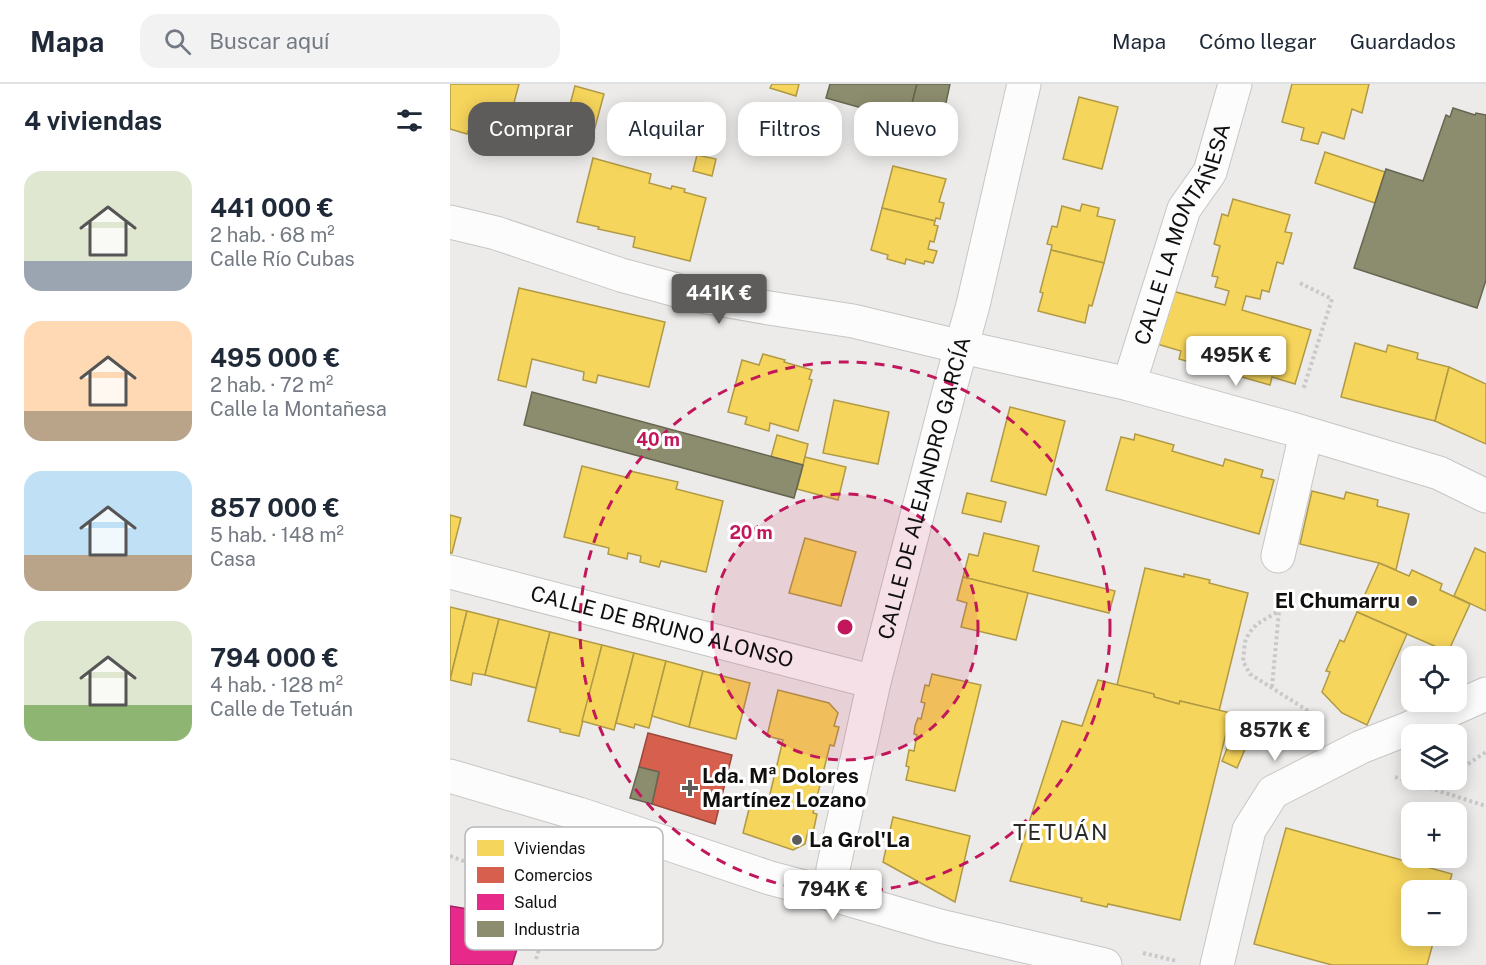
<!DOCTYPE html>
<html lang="es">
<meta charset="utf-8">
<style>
body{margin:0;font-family:"Public Sans",sans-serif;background:#f2f2f3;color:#1f2937;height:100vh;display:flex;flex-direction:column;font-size:22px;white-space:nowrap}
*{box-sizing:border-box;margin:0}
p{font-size:20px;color:#747a83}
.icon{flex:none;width:33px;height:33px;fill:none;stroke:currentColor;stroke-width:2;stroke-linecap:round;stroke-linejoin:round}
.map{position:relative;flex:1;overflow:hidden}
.details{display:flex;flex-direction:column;background:#fff;width:450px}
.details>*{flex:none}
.hud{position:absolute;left:18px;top:18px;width:570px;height:54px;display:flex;gap:12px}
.tools{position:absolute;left:951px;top:562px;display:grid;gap:12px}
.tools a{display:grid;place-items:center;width:66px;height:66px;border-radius:12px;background:#fff;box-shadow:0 3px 15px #0003;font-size:30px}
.price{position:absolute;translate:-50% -51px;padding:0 14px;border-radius:6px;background:#fff;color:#222;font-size:20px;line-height:39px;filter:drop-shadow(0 2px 3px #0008)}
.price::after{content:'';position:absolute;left:50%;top:36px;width:18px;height:14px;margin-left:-9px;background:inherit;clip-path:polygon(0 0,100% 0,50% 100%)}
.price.selected{background:#5d5c5b;color:#fff}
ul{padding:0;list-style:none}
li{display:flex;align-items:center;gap:18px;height:150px;padding:0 24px}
li span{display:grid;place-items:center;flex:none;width:168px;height:120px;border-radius:18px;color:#555}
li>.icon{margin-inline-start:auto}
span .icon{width:72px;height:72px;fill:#fffc;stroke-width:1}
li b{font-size:26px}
h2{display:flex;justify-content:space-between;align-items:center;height:72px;padding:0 24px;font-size:26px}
.tag{padding:0 21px;border-radius:18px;background:#fff;box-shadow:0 3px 15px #0003;font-size:21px;line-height:54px}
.tag.selected{background:#5d5c5b;color:#fff}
header{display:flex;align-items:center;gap:36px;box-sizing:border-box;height:84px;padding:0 30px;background:#fff;border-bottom:2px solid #e0e1e3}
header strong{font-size:28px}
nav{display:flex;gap:33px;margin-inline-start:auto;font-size:21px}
.search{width:420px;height:54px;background:#f2f2f3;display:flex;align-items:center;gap:15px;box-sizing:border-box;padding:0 21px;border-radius:18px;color:#747a83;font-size:22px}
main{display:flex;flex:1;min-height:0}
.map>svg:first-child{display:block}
.homes{fill:#f6d55c;stroke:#b19a45;stroke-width:1.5}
.shops{fill:#d6604d;stroke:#9b483a;stroke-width:1.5}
.health{fill:#e7298a;stroke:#a62165;stroke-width:1.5}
.industry{fill:#8c8c6e;stroke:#676651;stroke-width:1.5}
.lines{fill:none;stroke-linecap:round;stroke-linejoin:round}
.minor-casing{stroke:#c7c6c4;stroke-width:35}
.path{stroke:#c9c9c9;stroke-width:4;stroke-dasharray:3 3;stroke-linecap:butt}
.minor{stroke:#fcfcfc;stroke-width:33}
.ring{fill:none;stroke:#c2185b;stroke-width:3;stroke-dasharray:10 8}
.poi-dot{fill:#5d5c5b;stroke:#fff;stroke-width:2}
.labels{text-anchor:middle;stroke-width:6;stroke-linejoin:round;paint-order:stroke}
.street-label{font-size:21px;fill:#100f0e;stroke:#fff}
.poi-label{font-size:21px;font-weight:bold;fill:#100f0e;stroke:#fff;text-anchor:start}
.neighbourhood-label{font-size:22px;letter-spacing:1.5px;fill:#2b2a27;stroke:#fff}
.key{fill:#fff;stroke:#b7b7b7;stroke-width:1.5}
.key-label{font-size:16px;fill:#100f0e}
.centre{fill:#c2185b;stroke:#fff;stroke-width:3}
.ring-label{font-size:18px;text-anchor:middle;font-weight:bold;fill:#c2185b;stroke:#fff;stroke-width:6;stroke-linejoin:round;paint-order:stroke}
</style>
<header>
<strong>Mapa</strong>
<div class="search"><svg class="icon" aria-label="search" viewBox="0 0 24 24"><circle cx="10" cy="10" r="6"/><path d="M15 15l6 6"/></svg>Buscar aquí</div>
<nav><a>Mapa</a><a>Cómo llegar</a><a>Guardados</a></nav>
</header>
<main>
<section class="details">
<h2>4 viviendas<svg class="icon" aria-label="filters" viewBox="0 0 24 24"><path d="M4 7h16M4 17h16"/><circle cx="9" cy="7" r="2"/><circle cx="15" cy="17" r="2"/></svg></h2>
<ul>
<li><span style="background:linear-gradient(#dfe7d0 75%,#9aa5b1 0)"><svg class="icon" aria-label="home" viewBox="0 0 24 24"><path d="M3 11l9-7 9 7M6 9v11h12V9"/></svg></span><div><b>441 000 €</b><p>2 hab. · 68 m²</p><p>Calle Río Cubas</p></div></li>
<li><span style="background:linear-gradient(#ffd9b3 75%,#b9a48a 0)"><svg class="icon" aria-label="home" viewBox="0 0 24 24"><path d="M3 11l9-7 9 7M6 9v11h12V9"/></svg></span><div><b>495 000 €</b><p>2 hab. · 72 m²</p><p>Calle la Montañesa</p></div></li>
<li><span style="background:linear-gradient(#bfe0f5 70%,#b9a48a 0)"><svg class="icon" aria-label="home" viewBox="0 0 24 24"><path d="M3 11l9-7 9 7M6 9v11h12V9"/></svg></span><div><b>857 000 €</b><p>5 hab. · 148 m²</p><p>Casa</p></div></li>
<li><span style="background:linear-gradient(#dfe7d0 70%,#8fb573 0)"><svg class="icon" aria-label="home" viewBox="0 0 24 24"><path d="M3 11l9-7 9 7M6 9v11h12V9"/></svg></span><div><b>794 000 €</b><p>4 hab. · 128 m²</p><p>Calle de Tetuán</p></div></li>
</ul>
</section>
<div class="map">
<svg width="1036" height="881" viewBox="0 0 1036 881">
<rect width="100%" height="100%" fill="#ecebe9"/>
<g class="homes">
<path d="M0,0H69L53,60L34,55L35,49L19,45L17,50L0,45Z"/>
<path d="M322,0H349L346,12L320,4Z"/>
<path d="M842,0H919L912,29L902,25L894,55L872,48L868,60L851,56L854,44L832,38Z"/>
<path d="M125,2L154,10L144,47L115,39Z"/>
<path d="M629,13L668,23L652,85L613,75Z"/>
<path d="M875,68L935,88L925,119L865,99Z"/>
<path d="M247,71L266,75L262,92L243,87Z"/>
<path d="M143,74L201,90L199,99L221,105L222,102L235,105L234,108L256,114L240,177L183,163L185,153L148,145L149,143L127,138Z"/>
<path d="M443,82L496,95L489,118L494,119L490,135L486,134L485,137L432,124Z"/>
<path d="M783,115L840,131L835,148L842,149L833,180L827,178L819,208L812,206L810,215L796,212L792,226L861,246L845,300L822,293L820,301L785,291L787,283L766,277L764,285L729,275L731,267L707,260L722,207L775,221L779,207L765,203L768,193L762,192L770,162L764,160L772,130L778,132Z"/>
<path d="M632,120L649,124L647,132L665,136L654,179L601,166L602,161L597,160L602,142L607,143L612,122L630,127Z"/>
<path d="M432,124L485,137L484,141L488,142L484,158L480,157L478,165L487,167L483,179L475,177L474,180L456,175L455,180L437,175L438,171L421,166Z"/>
<path d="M601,166L654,179L642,222L639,221L635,239L588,227L593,209L590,208Z"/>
<path d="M69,204L215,238L199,303L148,291L146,299L133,296L134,288L82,275L76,303L48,296Z"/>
<path d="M905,259L936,268L938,261L968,269L967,275L999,283L985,337L891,313Z"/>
<path d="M313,270L335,276L334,278L362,286L359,295L362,296L348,347L320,339L319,347L295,340L297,333L278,328L292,276L309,281Z"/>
<path d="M999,283L1036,300V360L985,337Z"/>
<path d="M384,316L439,328L428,380L373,369Z"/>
<path d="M560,323L615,337L596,411L541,397Z"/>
<path d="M685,350L724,361L722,367L773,382L775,375L813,386L811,393L824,396L809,450L656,406L671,353L684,356Z"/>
<path d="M327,351L358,360L353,381L321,373Z"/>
<path d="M355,373L396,383L388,416L347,405Z"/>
<path d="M132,382L179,394L180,387L228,398L226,405L273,417L256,488L211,477L209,483L190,478L191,472L178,469L177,475L158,470L159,464L114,453Z"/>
<path d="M862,407L894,415L896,408L928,416L927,422L959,430L946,486L929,479L850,460Z"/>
<path d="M517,409L556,418L551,438L512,429Z"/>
<path d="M0,431L11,434L2,469H0Z"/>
<path d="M534,449L589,462L583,487L665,507L659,529L513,493L519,470L528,472Z"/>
<path d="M355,454L406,468L391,522L339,509Z"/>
<path d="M1025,464L1036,469V527L1004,512Z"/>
<path d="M929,479L959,492L962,486L992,500L990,506L1020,520L998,568L907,528Z"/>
<path d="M695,484L734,493V490L760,496L759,499L798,509L769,627L730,617L729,620L704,613V610L667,601Z"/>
<path d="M513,493L578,509L566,556L511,543L517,519L507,516Z"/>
<path d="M0,523L17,527L0,596Z"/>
<path d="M17,527L49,535L35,591L23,589L21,601L0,596Z"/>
<path d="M907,528L957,550L917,641L892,629L872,608L880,588L876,587L890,556L894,558Z"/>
<path d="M49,535L100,548L86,604L35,591Z"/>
<path d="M100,548L152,561L129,652L110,648V645L78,637Z"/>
<path d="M152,561L184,569L164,646L132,637Z"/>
<path d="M184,569L216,577L199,644L185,640L184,644L166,639Z"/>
<path d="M216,577L253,587L239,643L202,632Z"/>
<path d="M253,587L300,599L286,655L239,643Z"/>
<path d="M482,590L531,601L505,707L456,696L459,683L456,682L459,666L464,667L467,651L464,650L465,642L468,634L471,635L475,619L471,618L475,601L479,602Z"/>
<path d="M648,596L704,610V613L729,620L730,617L781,629L730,836L658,820L657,823L631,817L632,814L560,797L612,637L632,642Z"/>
<path d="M328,606L379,619L388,629L384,642L389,643L384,662L380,661L363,729L367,730L363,749L358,747L355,760L343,766L293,749L303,709L319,714L333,656L317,652Z"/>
<path d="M783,650L799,656L787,684L772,677Z"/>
<path d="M443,733L520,752L505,818L433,778Z"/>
<path d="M836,744L1002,790L997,807H962V852H985L977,881H882L804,860Z"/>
</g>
<path class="shops" d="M198,649L282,671L265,740L202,720L209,688L189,683Z"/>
<path class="health" d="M0,822L18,825L40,835L53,843L69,859L62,881H0Z"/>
<g class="industry">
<path d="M380,0H467L458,35L437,31L376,14Z"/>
<path d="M467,0H500L491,42L458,35Z"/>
<path d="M1003,24L1025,31L1026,29L1036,31V196L1027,224L904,184L936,85L973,97L996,31L1000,33Z"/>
<path d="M82,308L353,381L344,414L74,341Z"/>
<path d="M189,683L209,688L202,720L180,714Z"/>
</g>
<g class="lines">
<g class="minor-casing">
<g id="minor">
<path d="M0,138L46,149L171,191L245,211L319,224L403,237L512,263L679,300L839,344L989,389L1036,412"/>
<path id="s1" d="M679,300L734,125L760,88L785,0"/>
<path d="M828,472L856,350"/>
<path id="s2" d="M0,488L424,598"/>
<path d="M0,692L129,730L320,794L380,810L490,842L655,881"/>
<path id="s3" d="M380,810L383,785L424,598L500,304L523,221L574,0"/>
<path d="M767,881L799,746L823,708L911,663L957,645L1036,610"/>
</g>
</g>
<g class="path">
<path d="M850,199L882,215L853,306"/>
<path d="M830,512L829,527L807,540L799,549L795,558L793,577L800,590L874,637"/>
<path d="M822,603L829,527"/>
<path d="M1006,680H1018L1036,668"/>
<path d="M945,693L1036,722"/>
<path d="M0,772L106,810"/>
<path d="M693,869L727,877"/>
<path d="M86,875L119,768"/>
</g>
<use href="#minor" class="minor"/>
</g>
<circle cx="395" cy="543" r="133" fill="#c2185b" fill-opacity=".12"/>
<g class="ring">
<circle cx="395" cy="543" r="133"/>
<circle cx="395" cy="543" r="265"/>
</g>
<g class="poi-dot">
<circle cx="962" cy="517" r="6"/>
<path d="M237 695h6v6h6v6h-6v6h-6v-6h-6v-6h6z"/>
<circle cx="347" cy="756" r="6"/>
</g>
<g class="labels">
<g class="street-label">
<text dy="7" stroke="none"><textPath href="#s1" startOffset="160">CALLE LA MONTAÑESA</textPath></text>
<text dy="7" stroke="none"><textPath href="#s3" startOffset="417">CALLE DE ALEJANDRO GARCÍA</textPath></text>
<text dy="7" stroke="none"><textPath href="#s2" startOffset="219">CALLE DE BRUNO ALONSO</textPath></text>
</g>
<g class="poi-label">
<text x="950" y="524" text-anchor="end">El Chumarru</text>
<text x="252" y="699">Lda. Mª Dolores<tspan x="252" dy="24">Martínez Lozano</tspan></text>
<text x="359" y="763">La Grol'La</text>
</g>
<g class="neighbourhood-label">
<text x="611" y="756">TETUÁN</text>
</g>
</g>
<rect x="15" y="743" width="198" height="123" rx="9" class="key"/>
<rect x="27" y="756" width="27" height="16" fill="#f6d55c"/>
<rect x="27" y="783" width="27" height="16" fill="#d6604d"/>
<rect x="27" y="810" width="27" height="16" fill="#e7298a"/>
<rect x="27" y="837" width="27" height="16" fill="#8c8c6e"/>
<g class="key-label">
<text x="64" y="770">Viviendas</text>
<text x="64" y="797">Comercios</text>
<text x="64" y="824">Salud</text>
<text x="64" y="851">Industria</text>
</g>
<circle cx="395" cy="543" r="9" class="centre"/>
<g class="ring-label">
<text x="208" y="362">40 m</text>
<text x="301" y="455">20 m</text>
</g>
</svg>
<div class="tools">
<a><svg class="icon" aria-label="locate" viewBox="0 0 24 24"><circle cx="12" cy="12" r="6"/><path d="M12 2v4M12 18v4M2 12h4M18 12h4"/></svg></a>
<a><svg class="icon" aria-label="layers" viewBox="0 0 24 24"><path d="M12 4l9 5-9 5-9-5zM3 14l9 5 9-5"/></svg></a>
<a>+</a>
<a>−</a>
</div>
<b class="price selected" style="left:269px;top:241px">441K €</b>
<b class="price" style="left:786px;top:303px">495K €</b>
<b class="price" style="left:825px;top:678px">857K €</b>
<b class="price" style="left:383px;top:837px">794K €</b>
<div class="hud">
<a class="tag selected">Comprar</a>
<a class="tag">Alquilar</a>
<a class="tag">Filtros</a>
<a class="tag">Nuevo</a>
</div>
</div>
</main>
